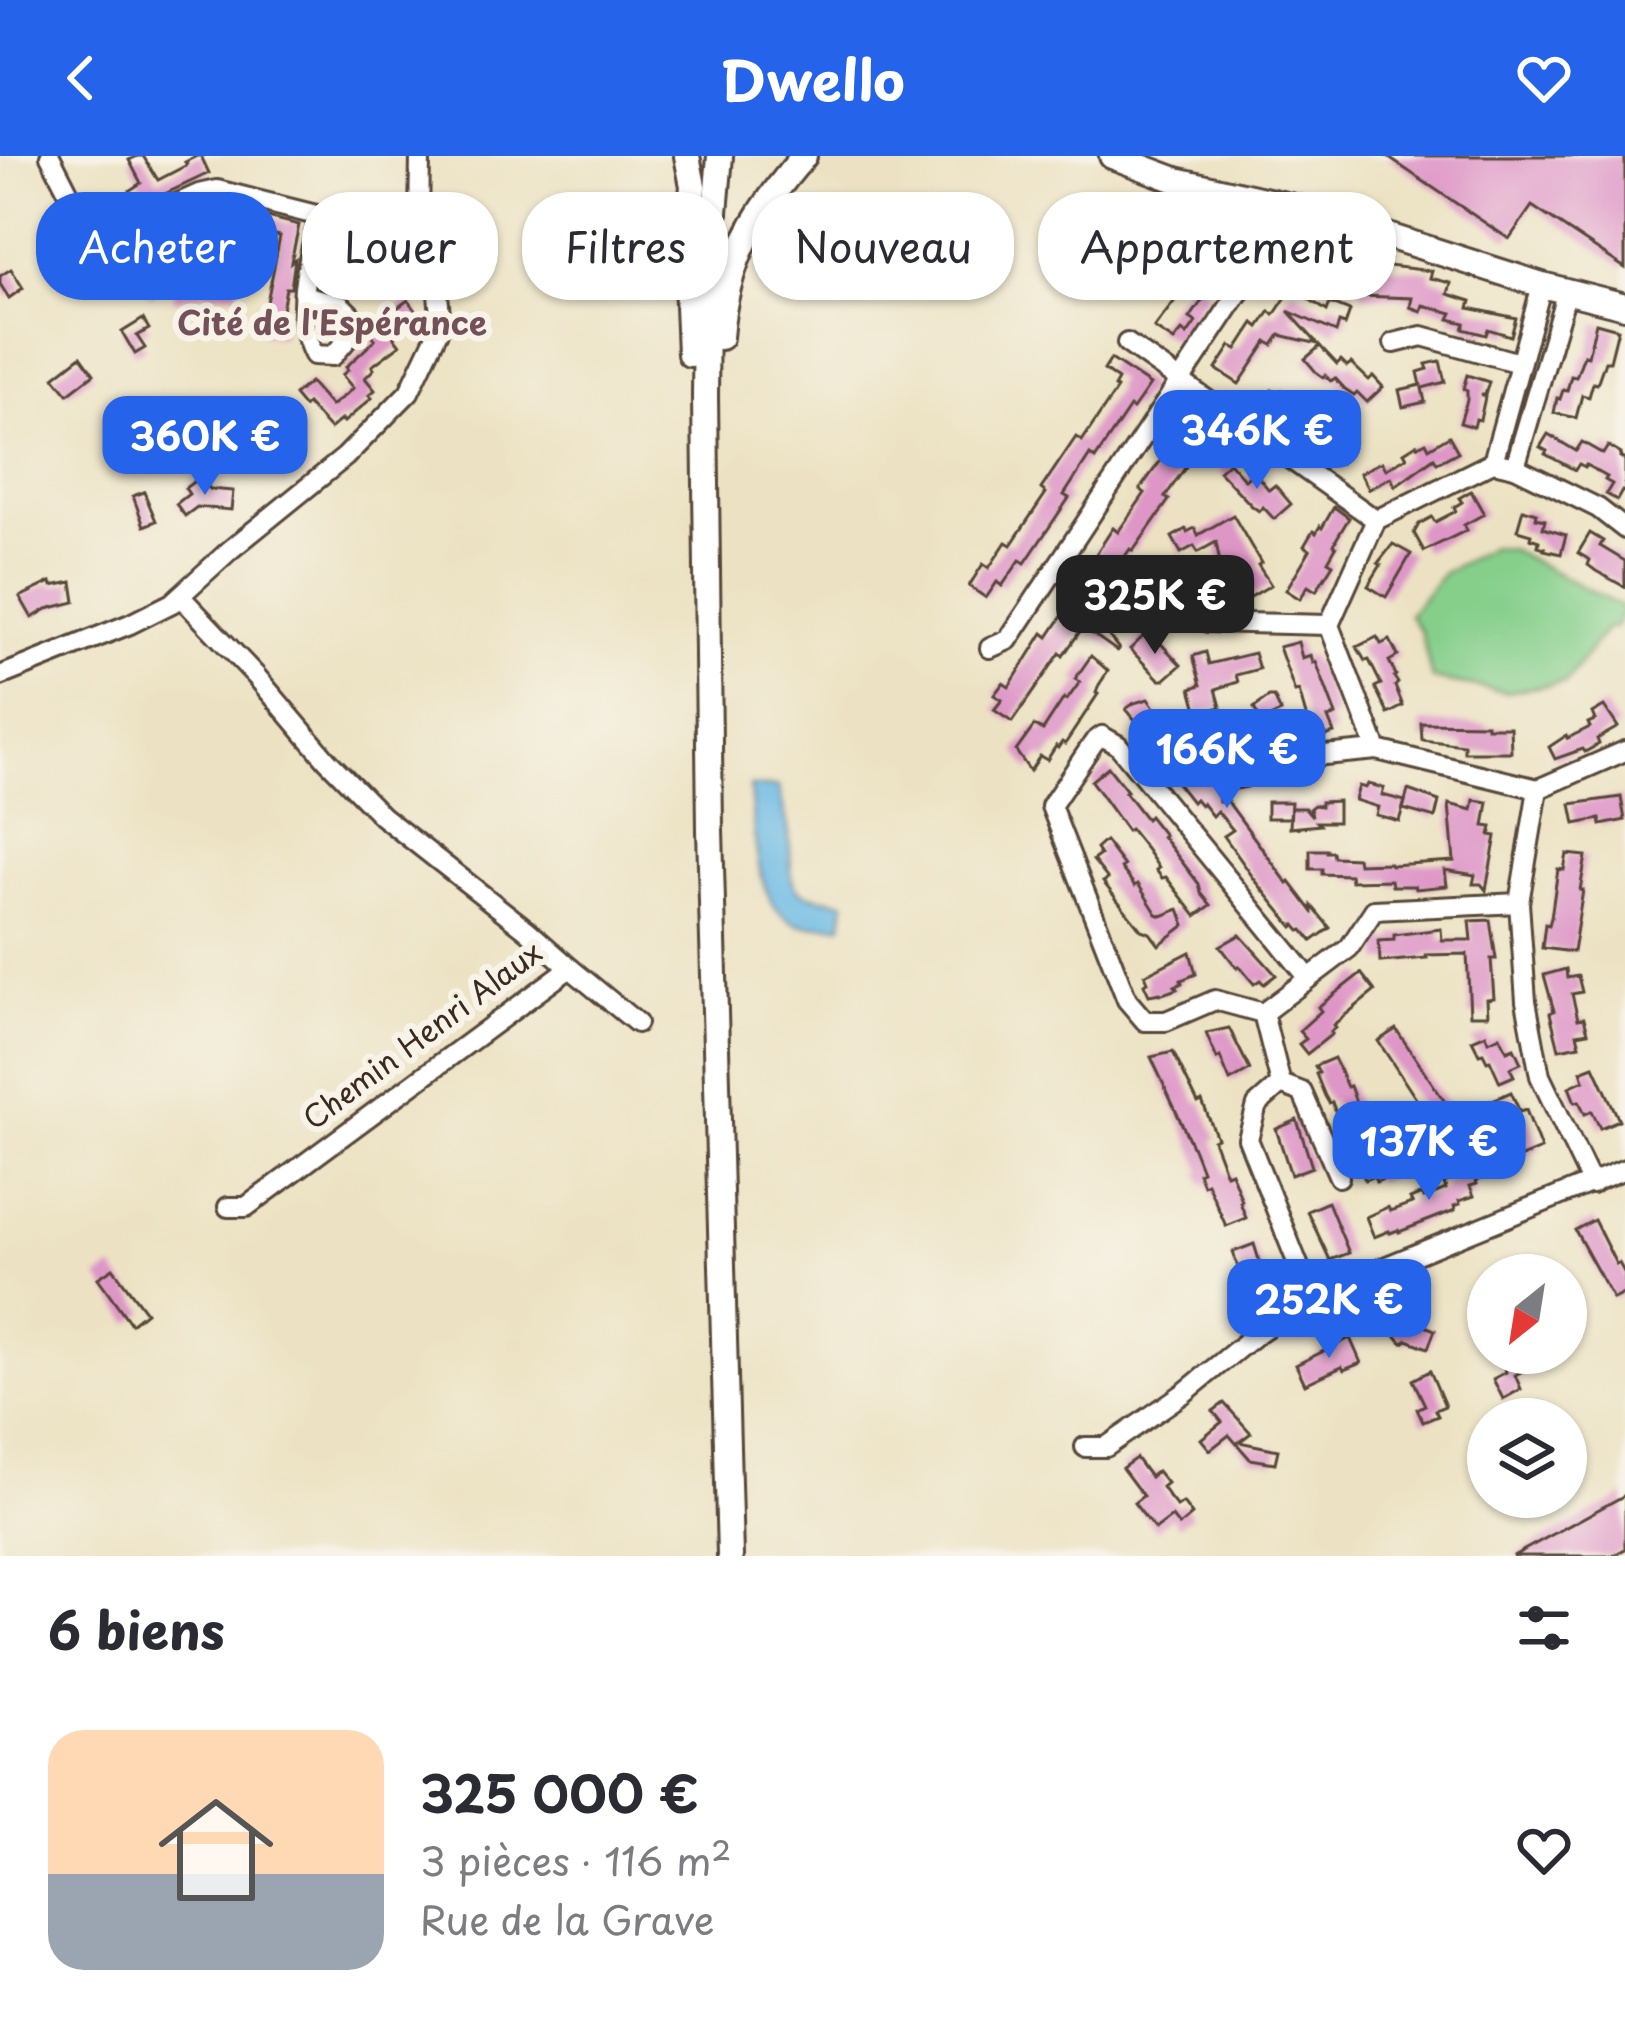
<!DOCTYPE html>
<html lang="fr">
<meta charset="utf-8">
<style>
body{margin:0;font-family:"Playpen Sans",sans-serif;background:#f2f2f3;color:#2b2b33;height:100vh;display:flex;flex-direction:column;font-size:45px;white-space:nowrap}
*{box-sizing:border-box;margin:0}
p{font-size:39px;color:#7c7c81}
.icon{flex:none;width:66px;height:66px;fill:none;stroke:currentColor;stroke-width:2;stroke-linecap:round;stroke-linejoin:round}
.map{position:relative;height:1400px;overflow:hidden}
.panel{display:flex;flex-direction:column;background:#fff;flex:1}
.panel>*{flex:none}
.banner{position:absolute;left:36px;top:36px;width:1554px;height:108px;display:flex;gap:24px}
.needle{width:78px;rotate:210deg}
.tools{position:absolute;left:1467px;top:1098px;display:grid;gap:24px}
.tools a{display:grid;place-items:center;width:120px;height:120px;border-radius:50%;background:#fff;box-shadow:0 3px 9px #0004;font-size:60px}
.price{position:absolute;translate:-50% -102px;padding:0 27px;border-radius:24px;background:#2563eb;color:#fff;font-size:39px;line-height:78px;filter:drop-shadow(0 3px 6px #0008)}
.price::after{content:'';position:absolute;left:50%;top:72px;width:36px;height:27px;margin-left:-18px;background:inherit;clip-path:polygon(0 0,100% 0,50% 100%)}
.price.selected{background:#222;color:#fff}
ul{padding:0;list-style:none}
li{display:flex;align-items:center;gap:36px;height:300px;padding:0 48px}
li+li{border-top:3px solid #e1e1e2}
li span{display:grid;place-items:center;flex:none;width:336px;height:240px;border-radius:36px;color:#555}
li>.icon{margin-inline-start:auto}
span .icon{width:144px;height:144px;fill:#fffc;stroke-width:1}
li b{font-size:51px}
h2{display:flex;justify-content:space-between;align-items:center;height:144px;padding:0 48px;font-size:51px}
.chip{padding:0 42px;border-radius:48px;background:#fff;box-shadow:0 3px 9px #0004;font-size:42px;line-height:108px}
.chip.selected{background:#2563eb;color:#fff}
header{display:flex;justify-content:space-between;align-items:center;height:156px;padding:0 48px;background:#2563eb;color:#fff;font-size:54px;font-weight:700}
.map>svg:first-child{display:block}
.green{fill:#85cf8b;stroke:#607c54;stroke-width:3}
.water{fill:#69b9e4;stroke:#527281;stroke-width:3}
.building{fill:#de96c7}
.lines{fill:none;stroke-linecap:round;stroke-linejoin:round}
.minor-casing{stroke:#564637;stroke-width:24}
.major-casing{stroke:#564637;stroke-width:30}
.minor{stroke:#fff;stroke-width:18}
.major{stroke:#fff;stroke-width:24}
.labels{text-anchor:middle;stroke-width:12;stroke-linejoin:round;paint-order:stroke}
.street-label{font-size:30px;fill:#3b2a1e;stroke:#f7f3e8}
.neighbourhood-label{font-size:33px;font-weight:bold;fill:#745059;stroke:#f7f3e8}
</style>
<header><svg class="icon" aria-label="back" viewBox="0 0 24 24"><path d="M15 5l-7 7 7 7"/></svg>Dwello<svg class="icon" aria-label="heart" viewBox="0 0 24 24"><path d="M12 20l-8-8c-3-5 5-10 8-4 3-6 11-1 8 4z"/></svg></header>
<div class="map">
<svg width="1625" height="1400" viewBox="0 0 1625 1400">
<rect width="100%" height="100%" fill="#f7f3e8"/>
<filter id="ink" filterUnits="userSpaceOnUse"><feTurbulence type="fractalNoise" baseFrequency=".00833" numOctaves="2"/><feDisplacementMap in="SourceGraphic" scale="24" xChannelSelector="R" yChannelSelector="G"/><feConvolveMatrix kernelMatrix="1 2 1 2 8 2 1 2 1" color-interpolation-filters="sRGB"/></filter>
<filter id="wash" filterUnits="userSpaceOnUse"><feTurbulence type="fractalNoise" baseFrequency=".004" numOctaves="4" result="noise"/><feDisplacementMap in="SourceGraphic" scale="48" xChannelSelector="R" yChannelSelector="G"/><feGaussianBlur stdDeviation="2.7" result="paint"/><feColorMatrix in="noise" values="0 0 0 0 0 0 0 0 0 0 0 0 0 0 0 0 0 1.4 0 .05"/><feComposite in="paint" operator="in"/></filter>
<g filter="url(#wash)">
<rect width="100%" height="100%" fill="#ece2c3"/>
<path class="green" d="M1492,391L1512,394L1625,453L1615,471L1606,473L1566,526L1505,536L1432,523L1421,476L1409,459L1443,417Z"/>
<path class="water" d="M750,631H778C781,646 787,663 789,678C794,735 780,735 845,746L842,769C827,769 807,772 793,766C754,750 754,667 750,631Z"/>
<g id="blocks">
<g class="building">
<path d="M138,0H143L158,24L187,9L185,6L197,0H201L209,17L120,59L113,45L141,27L129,4Z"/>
<path d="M1386,0H1625V112L1532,50L1509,83Z"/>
<path d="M217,48L299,69L291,106L295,103L291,132H286L280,165L284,166L281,181L261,177L280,80L247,73L248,70L232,66L199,64L201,52Z"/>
<path d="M1222,56L1243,70L1216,104L1220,106L1202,132L1208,136L1190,162L1196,166L1187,179L1182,175L1174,185L1154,172L1186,130L1181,127L1198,101L1194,98Z"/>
<path d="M334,75H344L379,124L362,135L353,122L356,120L336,94L333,96L327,87L329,79Z"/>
<path d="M1284,76L1336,90L1330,111L1278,95Z"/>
<path d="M147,81L172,128L150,141L140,121L145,119L130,91Z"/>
<path d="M1370,104H1389L1388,110L1432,115L1430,122L1451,127L1448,138L1471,145L1469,152L1516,162L1511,180L1488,173L1486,179L1463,173L1465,167L1449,163L1452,157L1423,149L1421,155L1410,151L1412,142L1361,140V130L1340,129L1334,123L1343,108L1370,109Z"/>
<path d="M11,113L23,132L9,142L0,128V120Z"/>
<path d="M237,117L239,137H206L174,144L172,124Z"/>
<path d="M1292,132L1327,155L1330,147L1350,155L1345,169L1339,167L1336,176L1288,155L1318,188L1280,179L1273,189L1267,186L1239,228L1216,213L1231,190L1237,193L1254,167L1259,171L1270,155L1274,159Z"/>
<path d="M408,144L420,160L393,180L400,189L372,210L374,213L365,222L375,234L369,239L372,242L344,266L342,263L330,273L307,248L304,251L294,239L310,226L331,250L344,240L353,232L342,219L348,214L346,211L373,186L375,183L371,177L384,167L382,163Z"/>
<path d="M143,163L149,173L137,180L145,192L135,198L122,176Z"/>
<path d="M1596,167L1618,173L1610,205H1605L1597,228L1593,227L1589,241L1582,239L1576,262L1554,257L1557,242L1560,243L1563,234L1567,235L1571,220L1576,221L1584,199L1588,200Z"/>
<path d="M1320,190L1337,208L1341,204L1347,210L1351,207L1369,224L1373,220L1383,231L1367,246L1357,236L1354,239L1345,233L1335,222L1331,225L1325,219L1323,221L1316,216L1305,203Z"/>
<path d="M81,200L94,218L68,238L54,221Z"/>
<path d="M1111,203L1150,229L1133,253L1130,251L1095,303L1090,299L1064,339L1069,342L1025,407L1020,404L1002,430L997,426L986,442L969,430L983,408L989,412L1006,386L1011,389L1046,337L1041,333L1076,281L1082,285L1117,233L1114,231L1118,224L1104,214Z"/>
<path d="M1440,205L1445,226L1422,232L1425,246L1403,251L1399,234L1421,229L1418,216L1428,213L1426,208Z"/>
<path d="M1467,219L1489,226L1485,239H1481L1485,241L1480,264L1476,263L1474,271L1460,267L1467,244V235L1463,233Z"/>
<path d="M1272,234L1280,238L1282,234L1295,241L1293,245L1343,275L1340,280L1350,286V291L1340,307L1308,284L1310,281L1290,269L1291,267L1271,253L1272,250L1264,246Z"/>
<path d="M1187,255L1220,277L1208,295L1201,289L1165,341L1169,344L1133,395L1130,393L1094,445L1099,448L1092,459L1119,493L1117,495L1083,471L1063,500L1060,497L1012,566L994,554L1002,544L994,539L1003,527L1009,531L1043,477L1048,481L1075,441L1070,438L1113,372L1118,376L1145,337L1140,333L1177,282L1172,279Z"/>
<path d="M1548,278L1576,295L1582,286L1603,298L1608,290L1621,298L1620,301L1625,304V336L1622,335L1617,344L1606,338L1612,328L1605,324L1607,321L1586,309L1585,311L1579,308L1575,314L1545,298L1547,295L1540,291Z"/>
<path d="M1449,280L1458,296L1437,307L1434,302L1395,330L1391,321L1369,333L1360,317L1382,306L1386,313L1407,301L1404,296L1417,288L1418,290L1426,286L1429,292Z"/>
<path d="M1229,306L1245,324L1254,316L1269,334L1275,329L1291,348L1274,363L1263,351L1259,355L1252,350L1219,315Z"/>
<path d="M200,321L210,333L233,335L231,354L197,351L185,360L176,348L189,338L185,332Z"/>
<path d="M1471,335L1484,358L1464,369L1467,374L1424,395L1414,377L1419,368L1432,361L1435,366L1456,355L1454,351L1462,346L1459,342Z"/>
<path d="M144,336L156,365L144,370L133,340Z"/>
<path d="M1334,351L1349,362L1337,382L1334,389L1336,391L1328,405L1333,408L1316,435L1308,430L1300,443L1286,434L1310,394L1304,390L1313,375L1316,377L1320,370L1322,372Z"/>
<path d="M1523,353L1537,357L1536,362L1545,364L1543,372L1566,379L1561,398L1544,394L1545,392L1538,390L1539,385L1530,382L1531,378L1517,374Z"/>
<path d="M1233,359L1261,407L1258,409L1271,429L1249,442L1233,416L1222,418L1216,386L1198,396L1194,390L1181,397L1172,381L1186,373L1187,376L1195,372L1198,379Z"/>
<path d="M1590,377L1603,385L1600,390L1625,405V431L1596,415L1588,409L1590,404L1578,397Z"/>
<path d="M1393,388L1411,398L1386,441L1368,430L1381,409L1378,407Z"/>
<path d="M1179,412L1191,425L1179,436L1184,441L1172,453L1169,450L1164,455L1160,451L1148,461L1135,448Z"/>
<path d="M51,426L52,430L72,426L75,446L47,453L32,462L20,441Z"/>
<path d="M1149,475L1181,509L1164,524H1160L1130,493Z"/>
<path d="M1377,481L1381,488L1390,484L1398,500L1389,505L1396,519L1394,521L1398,527L1395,530L1403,550L1388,558L1375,531L1381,528L1369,504L1365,505L1357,491Z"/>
<path d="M1298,486L1302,502L1311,499L1313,507L1316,506L1336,559L1328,562L1334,577L1313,584L1299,535L1295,536L1279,491Z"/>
<path d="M1206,496L1209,508L1254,497L1259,513L1236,519L1238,526L1216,533L1221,551L1198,557L1191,532L1201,529L1193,500Z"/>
<path d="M1091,500L1108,515L1099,529L1096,537L1098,538L1065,588L1062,586L1058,592L1056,590L1047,604L1040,600L1030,615L1016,595L1034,570L1043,574L1064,542L1067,544L1080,526L1075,523Z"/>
<path d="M1269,541H1274L1281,556L1272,560L1275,567L1263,569L1254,552Z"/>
<path d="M1148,543L1158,557L1154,561L1168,579L1171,576L1180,587L1177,590L1191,608L1194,606L1200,613L1219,602L1216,596L1229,588L1232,594L1236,592L1240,599L1249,594L1264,622L1247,631L1218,636L1219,646H1228L1288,728L1290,726L1312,755V750L1330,772L1312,785L1303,774L1300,775L1295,769L1293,771L1255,724L1224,680L1233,674L1217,655L1212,660L1202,647L1200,649L1195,643L1192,646L1136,575L1139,572L1135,567L1136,565L1126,553L1134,547Z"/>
<path d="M1604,550L1618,571L1597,583L1599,588L1585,596L1583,593L1555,603L1549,591L1567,579L1568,582L1590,571L1588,567L1595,564L1592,557Z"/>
<path d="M1421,567L1487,568V571H1510L1511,596H1464V589L1422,584Z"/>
<path d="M1108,611L1127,635L1125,636L1146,663L1149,660L1164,679L1162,680L1199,728L1201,737L1211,749L1196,760L1166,721L1162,722L1156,714L1159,712L1146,693L1130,673L1127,675L1091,625Z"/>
<path d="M1368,628L1384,632L1382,639L1405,645L1399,665L1376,659L1378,651L1355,644L1359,630L1366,632Z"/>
<path d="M1408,634L1439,645L1435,662L1403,653Z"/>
<path d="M1621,641L1625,664L1601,669L1600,663L1575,668L1571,648Z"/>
<path d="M1474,644L1488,646L1484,670L1492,671L1490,679L1496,680L1486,734L1481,728H1473L1475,719L1445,714L1447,730L1416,733L1415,730H1392L1391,724L1351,725L1350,719L1322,718V713H1310V694H1327V696H1333L1334,701L1357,702L1358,708L1390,707L1391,709L1454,705L1449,648L1472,654Z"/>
<path d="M1338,645V666H1317L1320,669L1290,672L1291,652H1305L1312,660L1310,652L1314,649L1321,650V646Z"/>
<path d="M1267,646H1291L1290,662H1267Z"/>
<path d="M1105,685L1124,710L1121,712L1135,730L1138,728L1157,758L1162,760L1179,753L1185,769L1159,789L1150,777L1141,774L1103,726L1108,723L1093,704L1100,699L1096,693Z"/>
<path d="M1567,698L1586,700L1580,734H1583L1573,796L1542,792L1545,768L1549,769L1551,762L1558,713L1564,714Z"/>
<path d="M1490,764L1496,803H1491L1494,842L1487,843L1488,859H1470L1467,798L1426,799L1427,802L1380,806L1379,785L1394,784V779L1441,773L1442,784H1472L1470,765Z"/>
<path d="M1240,779L1276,819L1264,828L1260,824L1254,828L1239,810L1237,812L1220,790Z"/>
<path d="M1190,796L1196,818L1181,824L1182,827L1175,830L1177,833L1160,839V837L1149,839L1144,828L1148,826L1145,819Z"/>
<path d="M1566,813L1567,822L1578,820L1582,836L1572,838L1578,863L1584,862L1588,876L1577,878L1580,889L1559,893L1550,857L1554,855L1544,819Z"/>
<path d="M1361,817L1375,835L1333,869L1335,872L1330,876L1332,878L1307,898L1299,888L1306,883L1299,875L1321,855L1318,851Z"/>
<path d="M1229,872L1250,914L1230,925L1220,901L1217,903L1206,877Z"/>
<path d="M1396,873L1447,949L1428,961L1378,885Z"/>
<path d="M1486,878L1489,885L1500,880L1507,895L1514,892L1521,907L1510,912L1514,920L1500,926L1490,904L1487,905L1483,897L1479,898L1472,884Z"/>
<path d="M1173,896L1198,947L1202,945L1217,982L1213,984L1226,1018L1231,1016L1242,1045L1240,1046L1246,1062L1226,1070L1207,1027L1203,1029L1198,1017L1202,1015L1193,992L1151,901Z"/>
<path d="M1334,902L1347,931L1350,930L1374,995L1377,994L1388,1021L1376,1026L1374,1020L1365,1024L1359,1008L1357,1009L1354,1003L1351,1004L1342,983L1350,979L1340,959L1337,960L1332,946L1329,947L1325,940L1316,918L1319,917L1315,910Z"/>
<path d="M1594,910L1619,964L1600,972L1592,955L1585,958L1579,945L1575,946L1569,931L1584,924L1581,915Z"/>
<path d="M1511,936L1520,956L1526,954L1541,993L1519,1002L1506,972L1501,974L1488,946Z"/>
<path d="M1297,964L1312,1011L1291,1019L1276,973Z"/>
<path d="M1475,996L1487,1020L1476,1025L1477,1028L1470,1030L1474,1040L1459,1045L1460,1048L1454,1050L1455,1054L1399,1076L1398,1074L1390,1077L1389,1075L1374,1081L1366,1061L1388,1051L1390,1055L1412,1047L1410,1043L1417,1040L1423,1038L1424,1042L1446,1033L1444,1027L1471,1015L1465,1000Z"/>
<path d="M1328,1046L1349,1097L1330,1104L1307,1055Z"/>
<path d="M1594,1064L1616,1108L1619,1107L1625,1118V1137L1613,1143L1575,1074Z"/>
<path d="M1254,1088L1268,1133L1248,1142L1233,1096Z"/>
<path d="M113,1112L146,1156L131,1168L98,1122Z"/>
<path d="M1399,1143L1427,1171L1435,1174L1428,1192L1407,1184L1403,1187L1389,1174L1379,1152Z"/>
<path d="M1350,1182L1361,1207L1344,1214L1342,1211L1305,1228L1296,1209Z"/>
<path d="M1498,1197H1515L1523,1215L1515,1219L1521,1233L1503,1243L1493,1223L1506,1216Z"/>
<path d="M1430,1215L1445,1250L1435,1254L1438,1260L1423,1266L1417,1253L1425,1249L1413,1224Z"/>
<path d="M1224,1247L1251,1277L1239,1286L1278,1294L1275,1307L1250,1303L1229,1279L1210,1294L1201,1283L1222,1266L1213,1255Z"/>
<path d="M1136,1302L1150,1321L1157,1315L1167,1327L1162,1331L1169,1341L1177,1351L1183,1347L1192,1359L1179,1370L1172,1361L1155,1374L1134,1347L1143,1340L1122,1312Z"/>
<path d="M1625,1339V1393L1612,1400H1513Z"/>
</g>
</g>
</g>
<g filter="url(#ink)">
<use href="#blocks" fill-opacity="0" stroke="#564637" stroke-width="3"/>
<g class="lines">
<g class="minor-casing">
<g id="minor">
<path d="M50,0L74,47L82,69L100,77L116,75L199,38L217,34L320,60L419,68"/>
<path d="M1542,129L1493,306L1515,311L1567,135"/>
<path d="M304,139L342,150L352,160L351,179L333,200L314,199C292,157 308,103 320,60"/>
<path d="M1127,187L1376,364"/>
<path d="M1394,187L1422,180L1519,207"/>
<path d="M1493,306L1376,364L1329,469L1377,594L1538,633"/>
<path d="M1515,311L1598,352L1625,373"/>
<path d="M1209,417L1208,466L1329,469"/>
<path d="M180,440L256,520L327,604L382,660L527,774L570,812L246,1051H228"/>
<path d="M990,492L1008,484L1237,139L1252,121"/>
<path d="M0,520L130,468L172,447L230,394L345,301L409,236L441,169L437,128L421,83L419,68L420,0"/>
<path d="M1260,584L1293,602L1377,594"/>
<path d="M570,812L637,867"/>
<path d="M1308,821L1118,589L1102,580L1094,586L1051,650L1127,844L1145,865H1166L1215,844L1263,857L1281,928L1257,949L1248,983L1311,1141"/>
<path d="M1263,857L1349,792L1374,754L1519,747"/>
<path d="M1281,928L1302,936L1339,1021"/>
<path d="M1592,1028L1540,920L1526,845L1519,747L1538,633L1625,595"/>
<path d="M1085,1291H1106L1184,1237L1255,1179L1311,1141L1625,1013"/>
</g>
</g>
<g class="major-casing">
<g id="major">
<path d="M687,0L693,30L686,100L690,198"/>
<path d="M720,0L706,158L705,240L710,674L730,1400"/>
<path d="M1112,0L1176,24L1303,53L1542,129L1625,150"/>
<path d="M720,181C726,105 755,56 804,0"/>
</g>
</g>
<use href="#minor" class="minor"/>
<use href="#major" class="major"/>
</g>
</g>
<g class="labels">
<g class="street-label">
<text transform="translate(423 880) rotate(-37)" y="10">Chemin Henri Alaux</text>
</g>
<g class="neighbourhood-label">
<text x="332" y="179">Cité de l'Espérance</text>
</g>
</g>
</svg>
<div class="tools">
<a><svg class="needle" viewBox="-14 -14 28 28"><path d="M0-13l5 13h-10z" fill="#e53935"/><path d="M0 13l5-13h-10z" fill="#7c7c81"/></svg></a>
<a><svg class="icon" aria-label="layers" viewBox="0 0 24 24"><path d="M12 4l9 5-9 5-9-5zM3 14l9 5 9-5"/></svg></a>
</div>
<b class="price" style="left:1257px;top:336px">346K €</b>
<b class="price" style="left:205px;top:342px">360K €</b>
<b class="price selected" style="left:1155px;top:501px">325K €</b>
<b class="price" style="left:1227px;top:655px">166K €</b>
<b class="price" style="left:1429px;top:1047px">137K €</b>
<b class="price" style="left:1329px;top:1205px">252K €</b>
<div class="banner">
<a class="chip selected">Acheter</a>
<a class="chip">Louer</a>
<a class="chip">Filtres</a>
<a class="chip">Nouveau</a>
<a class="chip">Appartement</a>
</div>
</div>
<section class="panel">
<h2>6 biens<svg class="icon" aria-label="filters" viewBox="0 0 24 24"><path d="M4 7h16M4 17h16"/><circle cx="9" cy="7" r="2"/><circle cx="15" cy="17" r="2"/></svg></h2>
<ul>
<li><span style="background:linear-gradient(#ffd9b3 60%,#9aa5b1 0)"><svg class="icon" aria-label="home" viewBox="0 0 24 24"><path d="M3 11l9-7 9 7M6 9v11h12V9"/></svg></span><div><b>325 000 €</b><p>3 pièces · 116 m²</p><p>Rue de la Grave</p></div><svg class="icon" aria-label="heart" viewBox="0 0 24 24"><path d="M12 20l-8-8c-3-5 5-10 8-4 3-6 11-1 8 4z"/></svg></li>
</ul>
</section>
